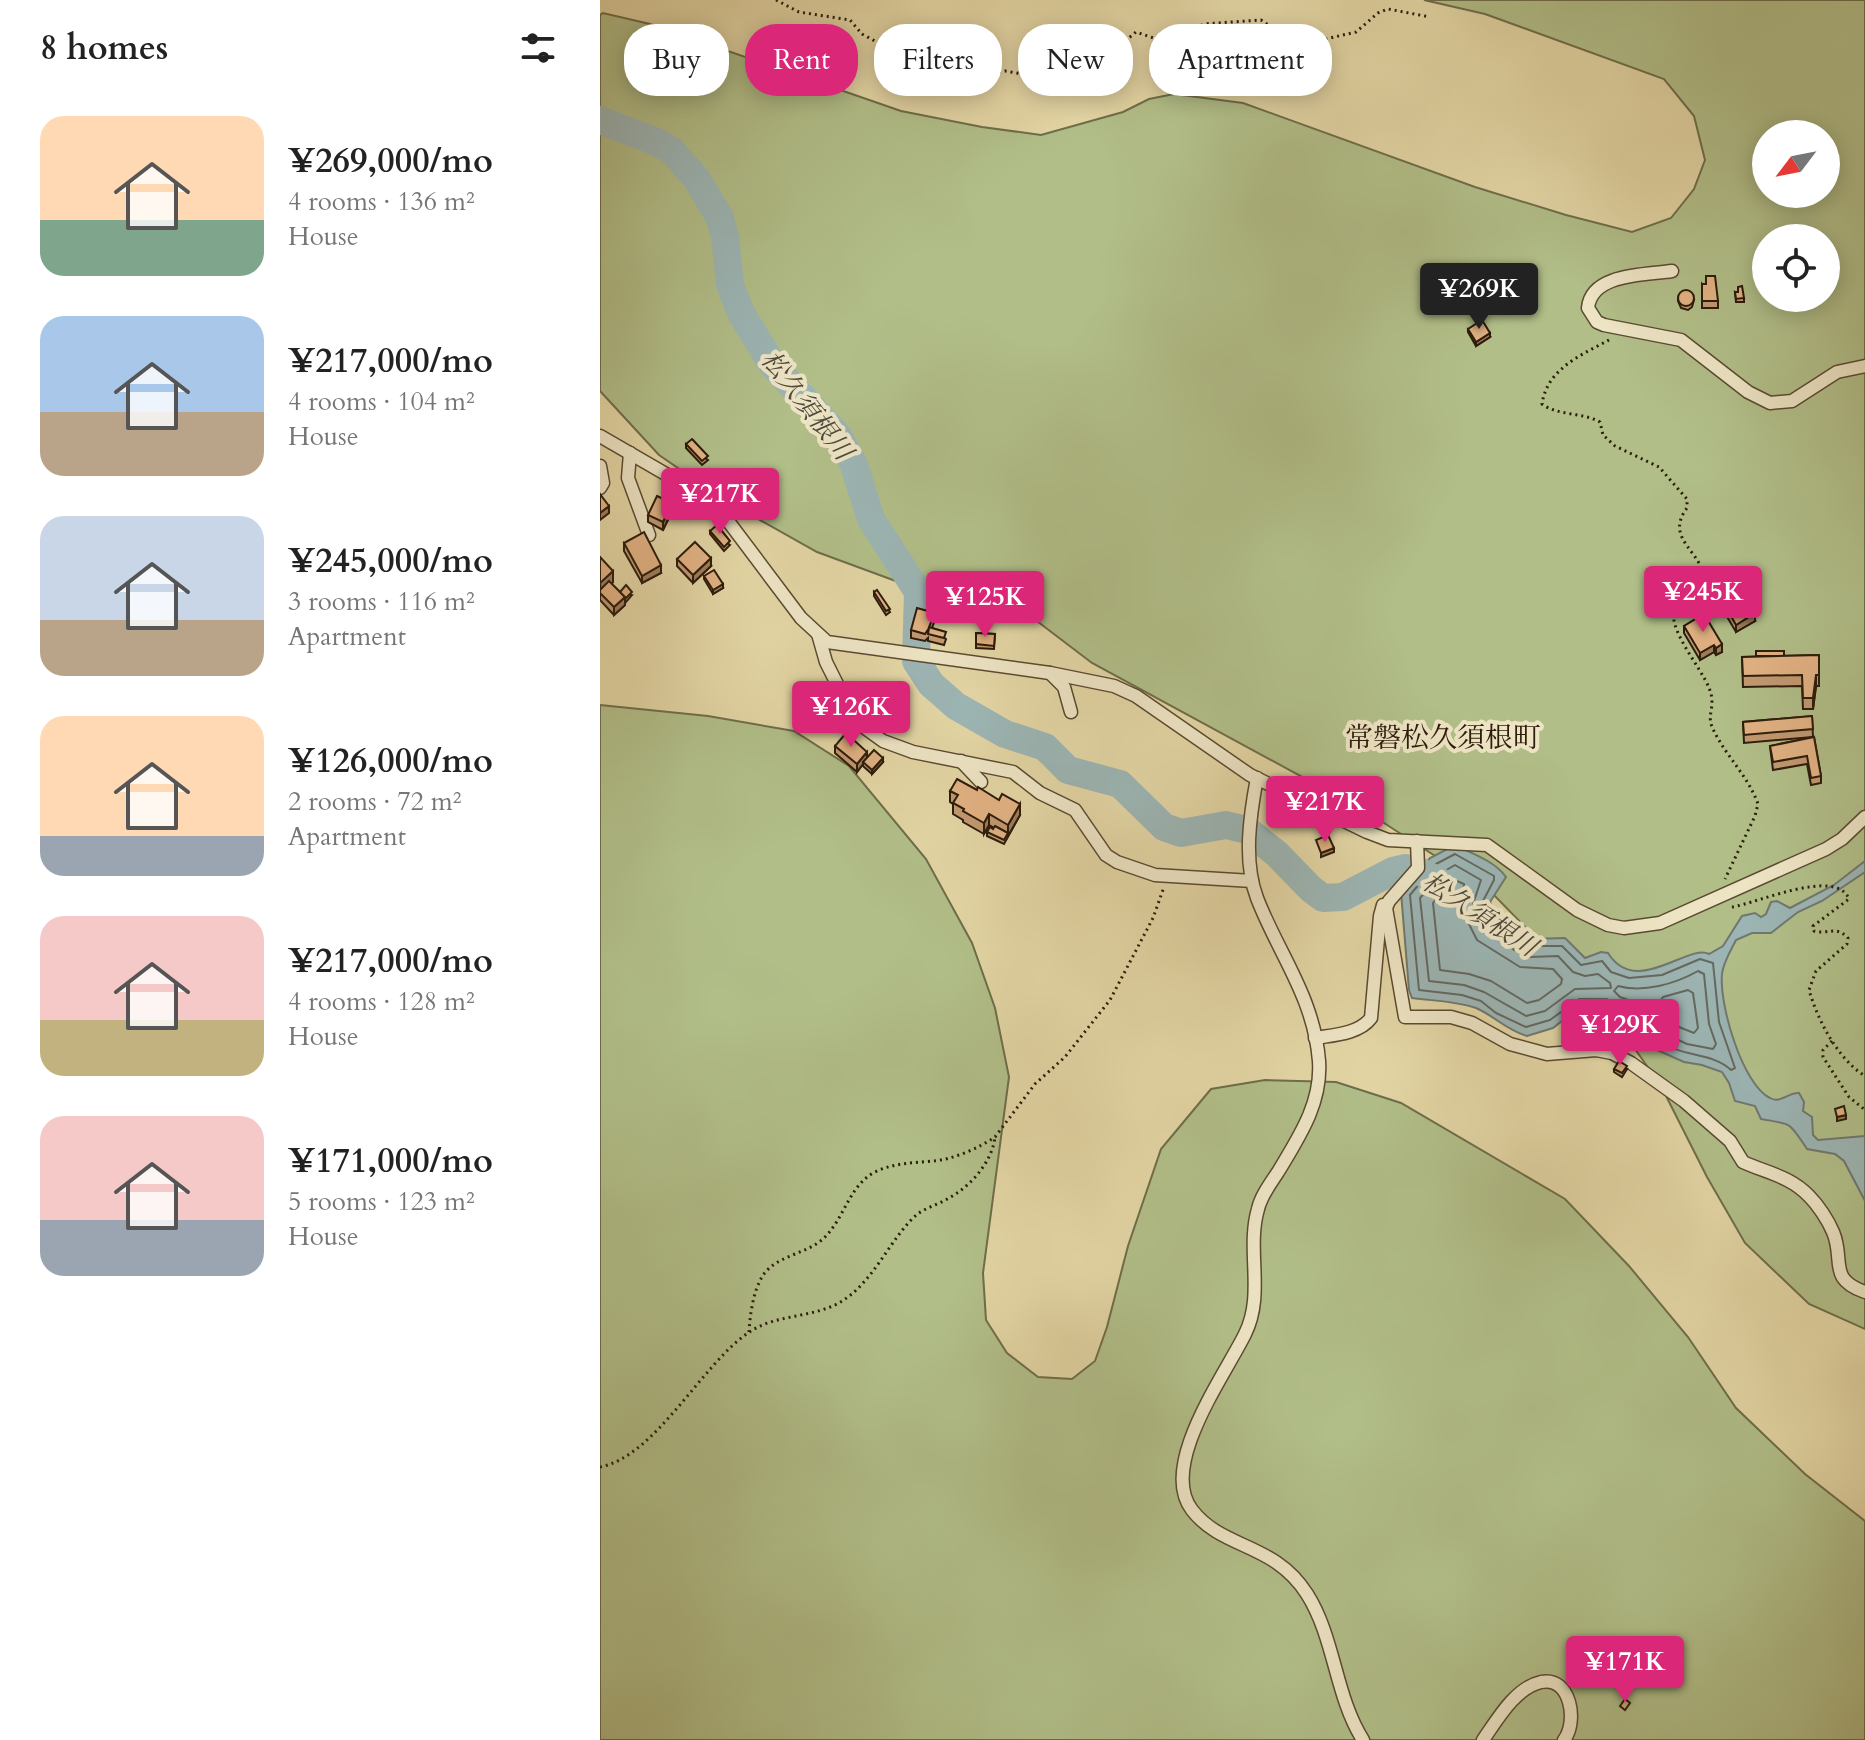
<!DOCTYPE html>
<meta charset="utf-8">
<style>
body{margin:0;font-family:Cardo,"Noto Serif JP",serif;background:#f6f6f6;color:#222;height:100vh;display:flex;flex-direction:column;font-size:30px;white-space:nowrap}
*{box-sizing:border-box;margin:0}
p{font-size:26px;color:#767676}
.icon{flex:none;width:44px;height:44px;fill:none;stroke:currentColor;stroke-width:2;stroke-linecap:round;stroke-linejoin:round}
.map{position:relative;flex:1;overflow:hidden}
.drawer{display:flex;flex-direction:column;background:#fff;width:600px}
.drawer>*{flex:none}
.guide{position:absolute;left:24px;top:24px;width:760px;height:72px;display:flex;gap:16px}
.needle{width:52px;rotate:238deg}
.tools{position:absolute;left:1152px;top:120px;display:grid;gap:16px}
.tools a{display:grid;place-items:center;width:88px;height:88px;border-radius:50%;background:#fff;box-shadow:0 4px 20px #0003;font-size:40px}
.price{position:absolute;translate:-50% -68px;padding:0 18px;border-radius:8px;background:#db2777;color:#fff;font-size:26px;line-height:52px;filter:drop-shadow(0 2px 4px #0008)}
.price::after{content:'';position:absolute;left:50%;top:48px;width:24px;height:18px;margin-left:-12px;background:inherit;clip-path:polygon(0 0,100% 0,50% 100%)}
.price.on{background:#222;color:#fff}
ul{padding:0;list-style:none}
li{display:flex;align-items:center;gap:24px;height:200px;padding:0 40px}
li span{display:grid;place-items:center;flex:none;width:224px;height:160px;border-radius:24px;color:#555}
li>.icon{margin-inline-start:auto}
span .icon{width:96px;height:96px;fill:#fffc;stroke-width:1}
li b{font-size:34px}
h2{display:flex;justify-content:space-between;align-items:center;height:96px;padding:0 40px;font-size:34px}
.chip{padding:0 28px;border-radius:32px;background:#fff;box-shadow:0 4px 20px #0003;font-size:28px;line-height:72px}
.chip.on{background:#db2777;color:#fff}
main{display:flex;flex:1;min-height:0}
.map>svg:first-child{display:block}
.green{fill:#b1be88;stroke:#6e6d4a;stroke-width:2;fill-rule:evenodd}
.water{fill:#9cb5b4;stroke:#6f7870;stroke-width:2}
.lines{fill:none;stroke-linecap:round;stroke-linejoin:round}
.shore{stroke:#646860;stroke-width:2}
.river{stroke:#9cb5b4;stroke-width:28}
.minor-casing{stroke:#5a4a31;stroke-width:15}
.path{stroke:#2c1c0b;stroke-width:3;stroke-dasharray:2 4;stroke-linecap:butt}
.minor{stroke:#ede4c4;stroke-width:12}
.wall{fill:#c29971;stroke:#2c1c0b;stroke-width:2}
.shaded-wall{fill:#9e7d5c;stroke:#2c1c0b;stroke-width:2}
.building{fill:#e2b283;stroke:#2c1c0b;stroke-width:2}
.labels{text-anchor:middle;stroke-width:8;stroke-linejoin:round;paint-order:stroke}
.water-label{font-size:26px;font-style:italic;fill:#4e4a3e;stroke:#ede4c4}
.quarter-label{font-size:28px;fill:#2c1c0b;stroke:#ede4c4}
</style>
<main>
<section class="drawer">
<h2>8 homes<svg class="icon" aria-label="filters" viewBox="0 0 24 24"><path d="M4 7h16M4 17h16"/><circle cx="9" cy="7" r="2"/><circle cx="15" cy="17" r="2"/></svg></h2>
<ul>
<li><span style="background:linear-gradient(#ffd9b3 65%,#7fa58c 0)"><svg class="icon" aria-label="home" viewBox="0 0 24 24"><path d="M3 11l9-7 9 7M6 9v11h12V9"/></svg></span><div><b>¥269,000/mo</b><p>4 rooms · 136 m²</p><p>House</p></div></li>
<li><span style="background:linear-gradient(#a9c7e8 60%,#b9a48a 0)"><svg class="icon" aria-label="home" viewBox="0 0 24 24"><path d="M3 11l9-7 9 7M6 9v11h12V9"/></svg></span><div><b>¥217,000/mo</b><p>4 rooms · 104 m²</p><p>House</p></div></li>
<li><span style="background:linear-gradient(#c9d6e8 65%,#b9a48a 0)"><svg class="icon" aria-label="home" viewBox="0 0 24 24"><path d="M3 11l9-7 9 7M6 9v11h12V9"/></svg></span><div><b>¥245,000/mo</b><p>3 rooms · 116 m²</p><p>Apartment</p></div></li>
<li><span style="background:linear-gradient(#ffd9b3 75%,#9aa5b1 0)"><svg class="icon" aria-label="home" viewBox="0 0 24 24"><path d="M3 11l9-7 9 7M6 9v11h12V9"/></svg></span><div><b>¥126,000/mo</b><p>2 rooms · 72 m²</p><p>Apartment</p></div></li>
<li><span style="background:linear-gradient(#f6c9c9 65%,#c2b280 0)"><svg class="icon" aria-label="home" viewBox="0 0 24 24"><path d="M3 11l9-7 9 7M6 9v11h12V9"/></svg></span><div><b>¥217,000/mo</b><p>4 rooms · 128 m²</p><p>House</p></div></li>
<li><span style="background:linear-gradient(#f6c9c9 65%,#9aa5b1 0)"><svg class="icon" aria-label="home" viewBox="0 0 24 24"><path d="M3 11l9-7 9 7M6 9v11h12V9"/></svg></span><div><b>¥171,000/mo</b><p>5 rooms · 123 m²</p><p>House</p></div></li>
</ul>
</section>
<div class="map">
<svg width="1265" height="1740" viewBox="0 0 1265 1740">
<rect width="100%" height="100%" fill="#e3d5a4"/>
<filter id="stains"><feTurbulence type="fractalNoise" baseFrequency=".0025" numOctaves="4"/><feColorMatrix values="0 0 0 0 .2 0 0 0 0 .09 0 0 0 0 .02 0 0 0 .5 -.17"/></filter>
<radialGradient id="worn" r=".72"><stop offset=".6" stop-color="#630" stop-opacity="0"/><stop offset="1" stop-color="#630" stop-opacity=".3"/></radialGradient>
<g class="green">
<path d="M824,0H1265V1329L1209,1304L1145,1243L1107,1177L1061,1086L1011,1015L891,892L767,812L492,663L421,609L312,587L217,552L126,501L59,455L0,391V15L3,13L50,24L301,111L382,127L441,135L523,112L549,99L574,94L643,103L875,187L966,215L1032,232L1071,218L1094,189L1105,160L1094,116L1064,79L885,14ZM1166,134H1226V194H1166ZM1166,238H1226V298H1166Z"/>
<path d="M0,705L108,716L194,731L249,766L326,859L372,943L395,1008L409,1077L383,1273L386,1320L407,1353L438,1377L472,1379L495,1361L507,1327L528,1246L561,1149L611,1089L665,1080L736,1082L801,1103L965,1199L1029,1266L1088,1337L1136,1408L1205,1474L1265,1521V1740H0Z"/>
</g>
<path class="water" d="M855,845C871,853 895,861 906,877L890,902L898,919L913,924L931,939L965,938L985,958L1001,952L1008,953C1036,998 1088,943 1109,954L1123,946L1142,916L1155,913L1161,917L1166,914L1171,902L1177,901L1190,908L1234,885L1265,861V872L1222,901L1198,912L1171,933H1152L1136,940C1131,950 1123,963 1122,974C1119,1004 1142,1084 1170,1098C1180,1104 1189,1092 1199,1093L1204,1102L1203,1111L1212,1117L1213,1135L1218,1140L1265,1136V1201L1244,1161L1235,1154L1207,1149C1188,1121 1194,1125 1161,1119L1155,1106L1135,1101L1129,1083L1122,1072L1102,1065L1084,1062L1057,1050L1045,1029L1032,1020L1023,1016L1010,1017L1006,1007L981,1006L953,1028L927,1036C906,1030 893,1015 876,1008C856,1001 834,1001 812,998L809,990L801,892L830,858Z"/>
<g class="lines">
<g class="shore">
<path d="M855,854L894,876V880L883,901L893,924L910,932L927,946H962L981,965L1002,961L1011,972L1029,978L1062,975L1100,959L1113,963L1119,1022L1135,1068L1131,1070C1113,1053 1085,1057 1064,1044C1058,1041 1058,1035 1054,1029C1046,1016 1030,1007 1016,1008L1007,999H979L950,1020L926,1027L896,1013L881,1001L862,995L819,990L810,895L836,864Z"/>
<path d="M855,865L881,880L873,904L885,931L905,940L914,950L930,957L958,956L973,972L985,976L998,974L1010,983L1011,988L975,989L945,1011L926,1016L884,992L864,985L829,981L820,898L843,872Z"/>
<path d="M852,879L864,884L861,908L877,940L920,967L953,969L962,979L961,984L939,1000L927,1003L891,981L869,974L840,970L833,903Z"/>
<path d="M1098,971L1104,974L1109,1024L1116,1044L1113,1049L1087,1044L1070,1036L1056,1015L1040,1004L1020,997L1014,991L1018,986C1043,993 1075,984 1098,971Z"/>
<path d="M1088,990L1093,993L1098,1028L1094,1033L1079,1027L1060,1001L1063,997Z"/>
</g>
<path class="river" d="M0,120L57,142L71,150L96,178L120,218L125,237L130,285L141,313L172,364L238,436L254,465L271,519L318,592L316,661L331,684L356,706L405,734L445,747L468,770L520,784L564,827L581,833L626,825L647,830L677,854L711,889L723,898L743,897L793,871L806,868L821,872L842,883"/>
<g class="minor-casing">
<g id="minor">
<path d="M1072,271C1046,275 991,273 988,308L997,322L1004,325L1081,340L1148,392L1170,403L1192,401L1237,372L1265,366"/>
<path d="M0,436L102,495L122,513L201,618L227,642L450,673L514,686L536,696L650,775L767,832L788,840L887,845L977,910L1008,925L1024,928L1060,923L1226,849L1242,839L1265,817"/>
<path d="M30,453L28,478L49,535"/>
<path d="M0,466L3,483L0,488"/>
<path d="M218,634L226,662L248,706L265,728L283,741L313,752L413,772L440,793L475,810L506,855L517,862L555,875L652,881"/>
<path d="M450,673L464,687L471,712"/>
<path d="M361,761L381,782"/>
<path d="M657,778C650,815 643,861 657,898C678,953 714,997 719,1061C722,1103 699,1137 678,1172C670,1184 661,1196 658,1209C646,1250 665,1294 645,1334C625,1375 558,1466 592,1510C623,1550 674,1542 707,1594C735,1638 735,1696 763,1740"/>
<path d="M817,841L818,868L789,901L786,908L805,1017H851L872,1023L910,1044L947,1054L996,1050L1012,1053L1031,1063L1084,1101L1130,1141L1143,1162C1167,1173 1190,1176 1209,1196C1218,1205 1228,1220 1233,1232C1245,1260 1227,1279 1265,1292"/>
<path d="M715,1038C733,1035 759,1034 771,1018L780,916L783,905"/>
<path d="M883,1740C897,1720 915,1688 941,1682C971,1676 978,1722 964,1740"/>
</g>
</g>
<g class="path">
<path d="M176,0L199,12L250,20L262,34L347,80L359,82L370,77L405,71L452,79L477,69L487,58L518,47L536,32L577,46L585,43L603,24L661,20L687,38L704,44L756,32L778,13L788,9L830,17"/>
<path d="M1009,340C981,355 947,369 942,404C958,416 982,412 1000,422L1003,435L1015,446L1059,467L1087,499V508C1063,540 1105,552 1103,580C1102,594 1078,597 1074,611C1069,631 1102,669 1109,688C1116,704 1108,713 1111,724C1121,751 1148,775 1158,804L1155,816L1125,879"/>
<path d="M1132,907C1158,903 1236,867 1249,899L1213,926L1214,931C1228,935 1236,925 1248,938L1247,944L1216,971L1209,990C1218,1021 1238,1059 1265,1076"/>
<path d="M1232,1041L1223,1050V1057L1249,1097L1265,1110"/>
<path d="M149,1332C150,1315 153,1292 162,1277C175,1255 206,1255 224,1238C245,1218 249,1184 277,1171C295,1163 313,1163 332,1161C352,1160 379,1148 395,1137L435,1084L465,1057L510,1000L553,918L564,887"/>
<path d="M0,1467C55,1457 102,1364 148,1333C173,1315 207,1318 235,1305C270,1288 286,1246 312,1219C322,1208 336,1206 349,1198C371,1186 392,1162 395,1137"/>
</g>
<use href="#minor" class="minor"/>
</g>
<g class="wall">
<path d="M1102,284L1118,301V308H1102Z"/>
<path d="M1135,292L1144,298V302H1136Z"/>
<path d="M1078,298L1094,300L1092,307L1088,310L1081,308L1078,301Z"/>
<path d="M868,329L890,337L876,346L868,332Z"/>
<path d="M86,444L108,460L102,465L86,448Z"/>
<path d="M72,511L63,530L48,522V515Z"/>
<path d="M110,531L130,545L124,551L110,534Z"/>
<path d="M24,543L61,573L42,583L24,551Z"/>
<path d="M0,557L13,582L11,584L20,592L32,595L26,602L25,600V605L14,615L0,600Z"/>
<path d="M77,559L111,566L93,583L77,566Z"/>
<path d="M104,576L123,588L113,594L104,579Z"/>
<path d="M274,592L290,612L286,615L274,596Z"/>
<path d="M1126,607L1155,621L1136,632L1126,615Z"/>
<path d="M1104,614L1122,652L1116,655L1114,652L1100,660L1084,633V626Z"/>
<path d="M335,620L332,628L346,639L344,645L328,641V638L325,641L311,638V630Z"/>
<path d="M376,633L395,634L394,649L376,648Z"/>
<path d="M1219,655V686H1216L1213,709H1203L1202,686L1143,687L1142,657Z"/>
<path d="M1212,716L1213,737L1144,743L1143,722Z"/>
<path d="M1214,737L1221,776V783L1211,785L1207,764L1173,770L1170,746Z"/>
<path d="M235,746L267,758L283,762L272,774L263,766V764L257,772L235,753Z"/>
<path d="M350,791L420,815L404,844L387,836V832L394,828L389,825L384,834L363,822V820L353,814V804L350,802Z"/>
<path d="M1014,1069H1027L1022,1077L1014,1072Z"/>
</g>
<g class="shaded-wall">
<path d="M890,333V337L876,346V342Z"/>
<path d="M72,503V511L63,530V522Z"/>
<path d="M9,506V513L0,520V513Z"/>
<path d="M111,558V566L93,583V575Z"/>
<path d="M61,565V573L42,583V576Z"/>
<path d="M13,571V582L1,594L0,583Z"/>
<path d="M123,584V588L113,594V590Z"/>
<path d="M25,597V605L14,615V607Z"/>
<path d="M1155,613V621L1136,632V625Z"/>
<path d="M1122,644V652L1116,655V648Z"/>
<path d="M1114,645V652L1100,660V653Z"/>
<path d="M1216,675V686L1213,709V698Z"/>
<path d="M267,752V760L263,762V764L257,772V764Z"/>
<path d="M283,758V762L272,774V770Z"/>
<path d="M420,804V815L408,836V825Z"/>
<path d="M389,814V825L384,834V823Z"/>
<path d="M734,848V852L721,857V853Z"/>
<path d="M1246,1115V1119L1237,1121V1117Z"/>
</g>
<g class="building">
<path d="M1106,276H1115L1118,301H1102V284H1106Z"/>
<path d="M1142,286L1144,298L1136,299L1135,292H1138V287Z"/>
<circle cx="1086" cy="298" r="8"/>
<path d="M882,320L890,333L876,342L868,329Z"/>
<path d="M92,439L108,456L102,461L86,444Z"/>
<path d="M0,494L9,506L0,513Z"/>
<path d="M57,496L72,503L63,522L48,515Z"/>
<path d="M117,525L130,541L124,547L110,531Z"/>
<path d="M44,532L61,565L42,576L24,543Z"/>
<path d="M95,542L111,558L93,575L77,559Z"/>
<path d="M0,557L13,571L0,583Z"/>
<path d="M114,570L123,584L113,590L104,576Z"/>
<path d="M9,581L25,597L14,607L0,593V590Z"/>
<path d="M26,585L32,592L26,598L20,592Z"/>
<path d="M277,590L290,609L286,611L274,592Z"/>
<path d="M1145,596L1155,613L1136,625L1126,607Z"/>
<path d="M317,608L335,613L329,627L346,632L344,638L328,634L329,628L325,634L311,630Z"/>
<path d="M1104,614L1122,644L1116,648L1114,645L1100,653L1084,626Z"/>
<path d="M376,633L395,634L394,646L376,644Z"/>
<rect x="1156" y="651" width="28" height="5"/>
<path d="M1219,655V675H1216L1213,698H1203L1202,675L1143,676L1142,657Z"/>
<path d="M1212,716L1213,729L1144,735L1143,722Z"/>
<path d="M246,733L267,752L257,764L235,746Z"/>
<path d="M1214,737L1221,776L1211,778L1207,756L1173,762L1170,746Z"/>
<path d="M274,750L283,758L272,770L263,762Z"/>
<path d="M357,779L377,790L378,787L399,800L402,794L420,804L408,825L389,814L384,823L363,811L364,809L353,803L358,795L350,791Z"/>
<path d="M395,826L408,833L404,840L387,832L390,827L393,829Z"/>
<path d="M728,835L734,848L721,853L716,840Z"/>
<path d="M1019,1061L1027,1066L1022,1073L1014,1069Z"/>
<path d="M1244,1106L1246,1115L1237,1117L1235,1109Z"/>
<path d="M1025,1699L1030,1703L1025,1710L1020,1706Z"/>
</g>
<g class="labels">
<g class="water-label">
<text transform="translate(207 405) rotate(52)" y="9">松久須根川</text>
<text transform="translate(880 914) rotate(33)" y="9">松久須根川</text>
</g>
<g class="quarter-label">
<text x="843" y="747">常磐松久須根町</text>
</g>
</g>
<rect width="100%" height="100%" filter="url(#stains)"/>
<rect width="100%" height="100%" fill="url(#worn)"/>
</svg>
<div class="tools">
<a><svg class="needle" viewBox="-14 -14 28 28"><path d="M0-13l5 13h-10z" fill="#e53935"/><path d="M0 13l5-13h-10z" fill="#767676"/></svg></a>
<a><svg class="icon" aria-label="locate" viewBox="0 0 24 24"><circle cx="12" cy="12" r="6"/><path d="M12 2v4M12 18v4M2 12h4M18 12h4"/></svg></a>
</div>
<b class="price on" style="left:879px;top:331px">¥269K</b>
<b class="price" style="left:120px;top:536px">¥217K</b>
<b class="price" style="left:1103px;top:634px">¥245K</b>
<b class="price" style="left:385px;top:639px">¥125K</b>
<b class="price" style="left:251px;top:749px">¥126K</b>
<b class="price" style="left:725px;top:844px">¥217K</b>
<b class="price" style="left:1020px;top:1067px">¥129K</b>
<b class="price" style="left:1025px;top:1704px">¥171K</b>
<div class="guide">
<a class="chip">Buy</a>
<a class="chip on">Rent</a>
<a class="chip">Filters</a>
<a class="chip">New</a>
<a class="chip">Apartment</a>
</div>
</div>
</main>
